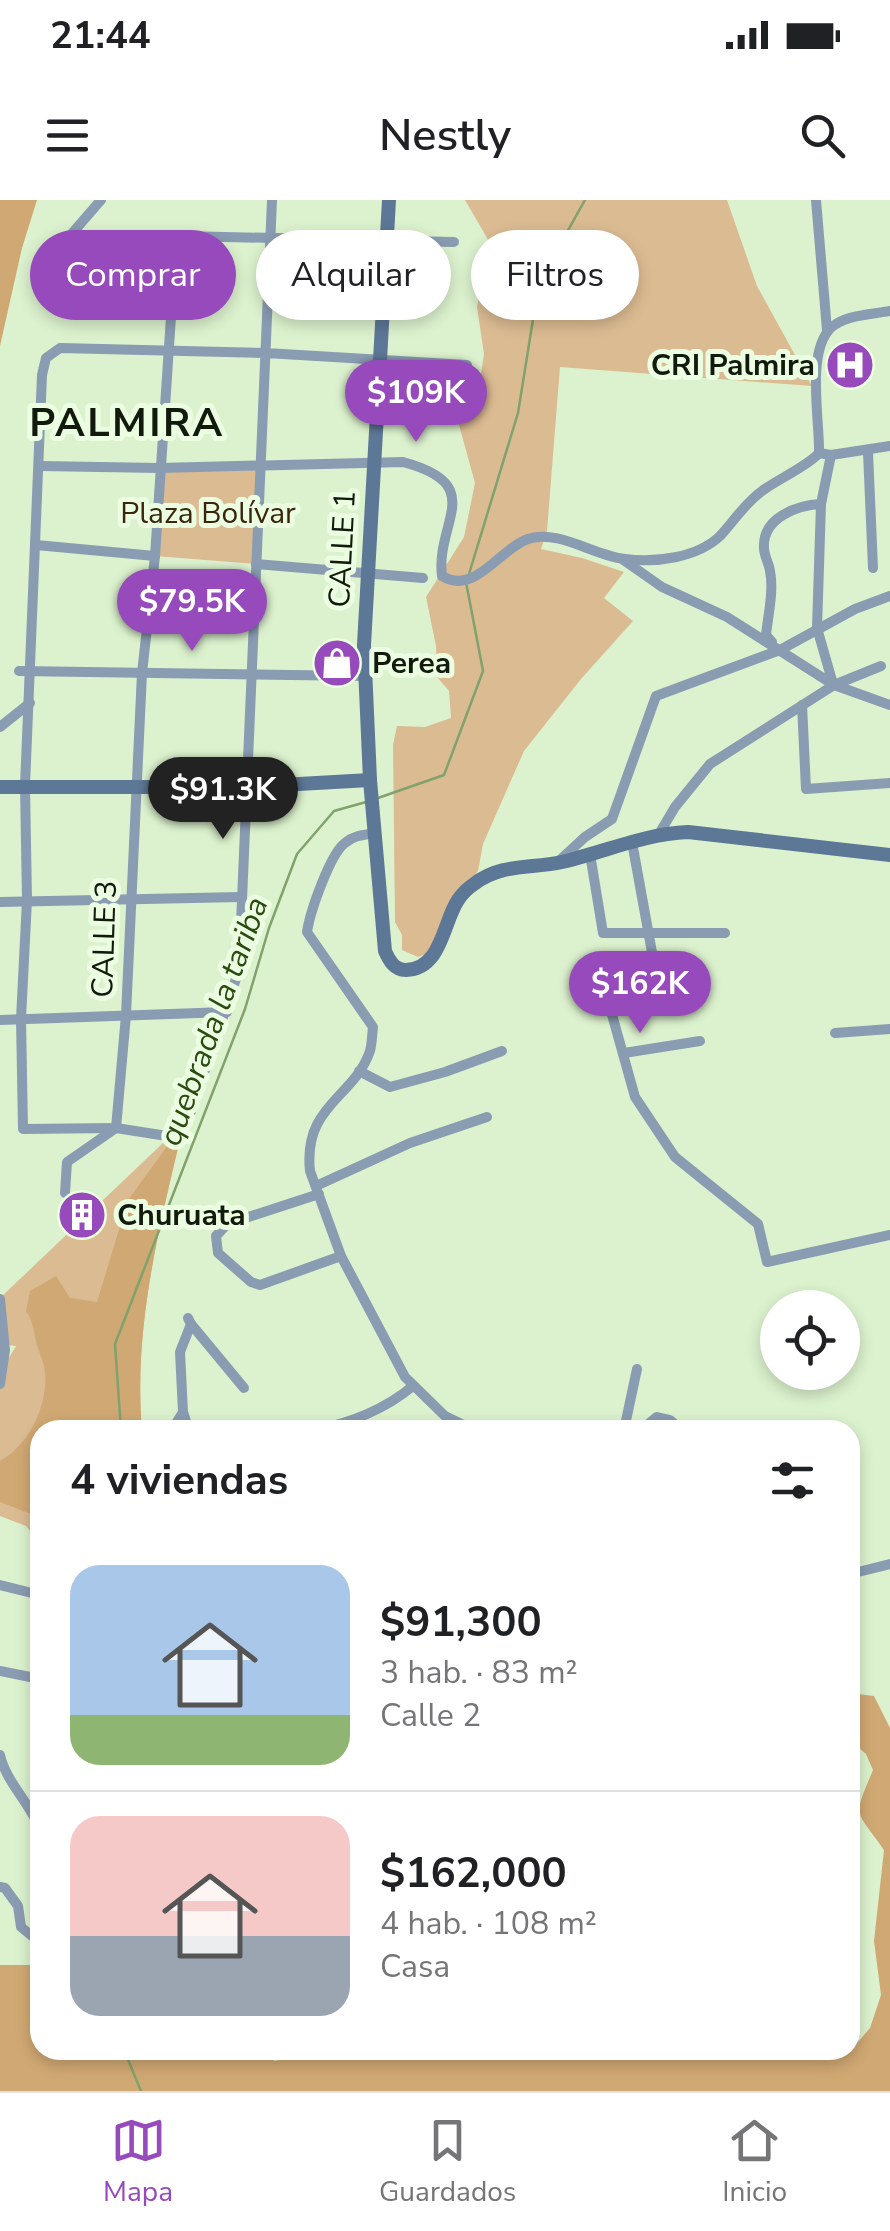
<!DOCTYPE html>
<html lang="es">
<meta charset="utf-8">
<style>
body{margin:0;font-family:"Nunito Sans",sans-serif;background:#f2f2f2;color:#202124;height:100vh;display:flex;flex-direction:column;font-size:38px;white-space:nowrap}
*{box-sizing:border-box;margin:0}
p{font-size:32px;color:#757577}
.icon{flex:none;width:55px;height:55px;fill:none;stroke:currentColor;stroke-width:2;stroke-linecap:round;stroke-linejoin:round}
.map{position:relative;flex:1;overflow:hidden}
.sheet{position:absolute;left:30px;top:1220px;width:830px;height:640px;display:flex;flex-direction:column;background:#fff;border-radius:30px;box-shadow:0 5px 15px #0003}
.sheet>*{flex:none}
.guide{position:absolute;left:30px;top:30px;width:830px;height:90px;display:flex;gap:20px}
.controls{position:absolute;left:760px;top:1090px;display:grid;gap:20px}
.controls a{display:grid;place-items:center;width:100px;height:100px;border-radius:50%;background:#fff;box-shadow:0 5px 15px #0003;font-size:50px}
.price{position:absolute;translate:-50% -85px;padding:0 22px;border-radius:35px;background:#974abb;color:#fff;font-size:32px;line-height:65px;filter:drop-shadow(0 2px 5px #0008)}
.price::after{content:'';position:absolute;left:50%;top:60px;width:30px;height:22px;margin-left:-15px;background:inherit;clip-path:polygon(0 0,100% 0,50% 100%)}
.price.selected{background:#222;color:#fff}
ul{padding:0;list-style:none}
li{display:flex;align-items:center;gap:30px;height:250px;padding:0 40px}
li+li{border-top:2px solid #e0e0e0}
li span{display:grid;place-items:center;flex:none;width:280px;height:200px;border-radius:30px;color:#555}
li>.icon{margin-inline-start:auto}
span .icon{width:120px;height:120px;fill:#fffc;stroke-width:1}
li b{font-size:42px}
h2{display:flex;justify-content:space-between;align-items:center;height:120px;padding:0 40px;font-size:42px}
.chip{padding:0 35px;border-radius:45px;background:#fff;box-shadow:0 5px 15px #0003;font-size:35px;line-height:90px}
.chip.selected{background:#974abb;color:#fff}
.status{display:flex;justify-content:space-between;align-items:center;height:70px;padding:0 50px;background:#fff;direction:ltr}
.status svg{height:28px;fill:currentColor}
header{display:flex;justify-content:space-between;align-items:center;height:130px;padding:0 40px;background:#fff;font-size:45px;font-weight:600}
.dock{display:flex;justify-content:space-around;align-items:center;height:140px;border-top:2px solid #e0e0e0;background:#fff;font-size:28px;color:#757577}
.dock a{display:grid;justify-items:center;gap:5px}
.dock .selected{color:#974abb}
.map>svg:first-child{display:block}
.green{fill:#dbbb92}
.forest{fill:#d0a873}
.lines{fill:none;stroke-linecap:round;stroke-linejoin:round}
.stream{stroke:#81a26c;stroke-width:2.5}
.street{stroke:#8a9cb2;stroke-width:10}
.secondary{stroke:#5d7796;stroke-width:14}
.labels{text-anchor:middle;stroke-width:10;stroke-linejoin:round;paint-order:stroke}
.poi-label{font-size:30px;font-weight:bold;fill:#121a0d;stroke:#ecfee1;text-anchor:start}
.park-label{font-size:30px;fill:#38270e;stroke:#ecfee1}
.street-label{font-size:30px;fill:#121a0d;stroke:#ecfee1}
.water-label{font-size:32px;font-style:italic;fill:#2b4a10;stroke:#ecfee1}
.district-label{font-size:40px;font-weight:bold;letter-spacing:2.5px;fill:#121a0d;stroke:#ecfee1}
</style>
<div class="status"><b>21:44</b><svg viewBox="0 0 49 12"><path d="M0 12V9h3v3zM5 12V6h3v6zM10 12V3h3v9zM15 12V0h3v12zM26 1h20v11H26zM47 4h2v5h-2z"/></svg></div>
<header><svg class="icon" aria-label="menu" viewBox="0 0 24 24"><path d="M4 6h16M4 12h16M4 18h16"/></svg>Nestly<svg class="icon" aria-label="search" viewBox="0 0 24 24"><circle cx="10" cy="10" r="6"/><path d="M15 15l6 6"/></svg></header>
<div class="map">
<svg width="890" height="1891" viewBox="0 0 890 1891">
<rect width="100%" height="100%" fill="#dcf2ce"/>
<g class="green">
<path d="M465,0H727L757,86L812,186L560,167L547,331L541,349L582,358L624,372L604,398L633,421L581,479L524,551L483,644L478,671L453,699L429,753L418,757L402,750V735L395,722L393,545L397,526L425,527L451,518L449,491L437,477L436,446L426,397L464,337L475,283L459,225L480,181L484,154L477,107L490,43Z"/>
<path d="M258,266L256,364L155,356L159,268Z"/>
<path d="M184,923C160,1024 133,1126 142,1230H40V1343L26,1326L0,1316V1173L16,1146L0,1144V1098Z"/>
</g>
<g class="forest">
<path d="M0,0H37L22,48L0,146Z"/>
<path d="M184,923C160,1024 133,1126 142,1230H40V1313L31,1314L0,1302V1261C29,1245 48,1206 45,1172C44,1161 38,1151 36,1141C33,1129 33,1121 26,1111L30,1091L56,1076L70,1098L97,1102L128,1000Z"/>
<path d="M850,1493L874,1496L890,1528V1891H0V1765H40V1850H259L275,1861L309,1850H850V1842H858L870,1828L881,1795L874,1741L884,1650C855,1608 852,1620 873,1570L866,1554L850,1540Z"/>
</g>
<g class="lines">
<g class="stream">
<path d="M469,374L518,213L539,82L585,0"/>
<path d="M378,598L444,575L483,471L466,382"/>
<path d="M121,1230L115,1144L245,809L269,728L297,654L334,611L366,602"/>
<path d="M124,1850L141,1891"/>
</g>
<g class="street">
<path d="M272,0L239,770L188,920L179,930L167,936L116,928L23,929L21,819L27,700L25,586L42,175L46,158L60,148L266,153L467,165"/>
<path d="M816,0L827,130"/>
<path d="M55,53L101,0"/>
<path d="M868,252L873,368"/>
<path d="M819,253L831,255L821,304L817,428L833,484"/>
<path d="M831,255L890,246"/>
<path d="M40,266L159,268L403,262C489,285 435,322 442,376C475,396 499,349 528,339C559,329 594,356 625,359C655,363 697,358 720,336C734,321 745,303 762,291C778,279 808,266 819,253C820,219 804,143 836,124C850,115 874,114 890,111"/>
<path d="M36,345L155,356"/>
<path d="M622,359L662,387L727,417L834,485L890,505"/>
<path d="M256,364L423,378"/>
<path d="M772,442L766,435C768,415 774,391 770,371C769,363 764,356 764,348C762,318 797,305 821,304"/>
<path d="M19,471L364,476"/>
<path d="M802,505L806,589L890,583"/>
<path d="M0,527L30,503"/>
<path d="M376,633C365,635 354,635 345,643C330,654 310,712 307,732L373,827C372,835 372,844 370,851C354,898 303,905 310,971L341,1056L405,1177L445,1216L474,1230"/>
<path d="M659,634L675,607L710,564L834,485L881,466"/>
<path d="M590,654L603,733H725"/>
<path d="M559,661L585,637L612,619L656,496L780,450L855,409L890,396"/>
<path d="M0,702L241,697"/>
<path d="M604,786L635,897L675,957L758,1024L767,1062L890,1035"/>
<path d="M611,810L659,791L632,642"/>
<path d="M0,820L227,812"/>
<path d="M835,833L890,829"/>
<path d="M624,853L700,841"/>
<path d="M359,871L390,887L445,872L502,851"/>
<path d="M316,986L410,943L487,917"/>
<path d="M65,993L67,962L116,928L126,815L142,473L155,356L176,42L182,36L454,42"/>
<path d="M319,994L227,1024L216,1036L218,1053L251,1082L260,1085L341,1056"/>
<path d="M0,1099L5,1150L0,1184"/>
<path d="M191,1124L244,1188"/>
<path d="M183,1212L189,1230"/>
<path d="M172,1230L183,1212L180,1152L191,1124L188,1118"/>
<path d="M316,1230C352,1222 384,1210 413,1186"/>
<path d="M624,1230L637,1169"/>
<path d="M641,1230L657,1217L670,1220L682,1230"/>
<path d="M850,1374L890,1364"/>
<path d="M0,1385L40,1395"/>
<path d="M0,1471L40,1479"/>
<path d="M0,1555C6,1582 30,1603 40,1629"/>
<path d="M0,1687L5,1688L18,1706L21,1727L32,1736L40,1737"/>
</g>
<g class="secondary">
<path d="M389,0L364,445L370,580L385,751C389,760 394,770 406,770C442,769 443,722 458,700C462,694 468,688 474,684C501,663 531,669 562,662C604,652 644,634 688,632L890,655"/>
<path d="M0,587H245L370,580"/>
</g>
</g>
<defs>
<g id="hospital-disc" transform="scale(2.5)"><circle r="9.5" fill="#974abb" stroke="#ecfee1"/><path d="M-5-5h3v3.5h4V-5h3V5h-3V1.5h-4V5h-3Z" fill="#fff"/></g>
<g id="shop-disc" transform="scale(2.5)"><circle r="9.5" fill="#974abb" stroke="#ecfee1"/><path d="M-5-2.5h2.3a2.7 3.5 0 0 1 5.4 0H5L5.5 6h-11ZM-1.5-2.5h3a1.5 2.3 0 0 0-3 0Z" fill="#fff"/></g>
<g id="building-disc" transform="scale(2.5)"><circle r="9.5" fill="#974abb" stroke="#ecfee1"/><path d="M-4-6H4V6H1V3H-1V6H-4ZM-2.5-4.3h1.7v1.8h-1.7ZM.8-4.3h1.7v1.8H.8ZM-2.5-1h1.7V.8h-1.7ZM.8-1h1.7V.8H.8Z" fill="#fff"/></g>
</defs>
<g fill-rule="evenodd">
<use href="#hospital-disc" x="850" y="165"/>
<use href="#shop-disc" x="337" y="463"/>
<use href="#building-disc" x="82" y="1015"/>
</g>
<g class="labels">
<g class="poi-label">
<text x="815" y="175" text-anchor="end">CRI Palmira</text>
<text x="372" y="473">Perea</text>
<text x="117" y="1025">Churuata</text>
</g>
<g class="park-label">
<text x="208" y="323">Plaza Bolívar</text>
</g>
<g class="street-label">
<text transform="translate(342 349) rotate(-87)" y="10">CALLE 1</text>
<text transform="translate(104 739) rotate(-88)" y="10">CALLE 3</text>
</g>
<g class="water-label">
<text transform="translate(213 821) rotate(-70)" y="11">quebrada la tariba</text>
</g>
<g class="district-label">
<text x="127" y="236">PALMIRA</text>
</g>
</g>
</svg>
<div class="controls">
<a><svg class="icon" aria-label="locate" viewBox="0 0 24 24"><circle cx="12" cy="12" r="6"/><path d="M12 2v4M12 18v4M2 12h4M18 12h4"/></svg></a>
</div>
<b class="price" style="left:416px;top:245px">$109K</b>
<b class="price" style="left:192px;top:454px">$79.5K</b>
<b class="price selected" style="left:223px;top:642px">$91.3K</b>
<b class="price" style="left:640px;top:836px">$162K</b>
<div class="guide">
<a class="chip selected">Comprar</a>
<a class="chip">Alquilar</a>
<a class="chip">Filtros</a>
</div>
<section class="sheet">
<h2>4 viviendas<svg class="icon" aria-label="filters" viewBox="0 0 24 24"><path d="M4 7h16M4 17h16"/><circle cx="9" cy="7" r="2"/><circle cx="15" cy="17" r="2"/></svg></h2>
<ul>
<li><span style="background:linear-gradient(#a9c7e8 75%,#8fb573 0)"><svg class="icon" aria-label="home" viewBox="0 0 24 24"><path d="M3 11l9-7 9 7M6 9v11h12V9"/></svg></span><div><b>$91,300</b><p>3 hab. · 83 m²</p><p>Calle 2</p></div></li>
<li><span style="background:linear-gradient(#f6c9c9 60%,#9aa5b1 0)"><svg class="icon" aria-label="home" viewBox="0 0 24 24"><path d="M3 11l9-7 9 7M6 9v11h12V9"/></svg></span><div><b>$162,000</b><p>4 hab. · 108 m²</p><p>Casa</p></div></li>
</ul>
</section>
</div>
<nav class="dock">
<a class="selected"><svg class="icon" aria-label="map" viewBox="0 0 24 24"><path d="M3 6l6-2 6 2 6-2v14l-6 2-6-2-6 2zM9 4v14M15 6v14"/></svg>Mapa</a>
<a><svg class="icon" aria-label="saved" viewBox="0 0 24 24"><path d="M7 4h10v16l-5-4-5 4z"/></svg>Guardados</a>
<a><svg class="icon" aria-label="home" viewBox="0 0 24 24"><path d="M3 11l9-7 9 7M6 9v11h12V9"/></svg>Inicio</a>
</nav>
